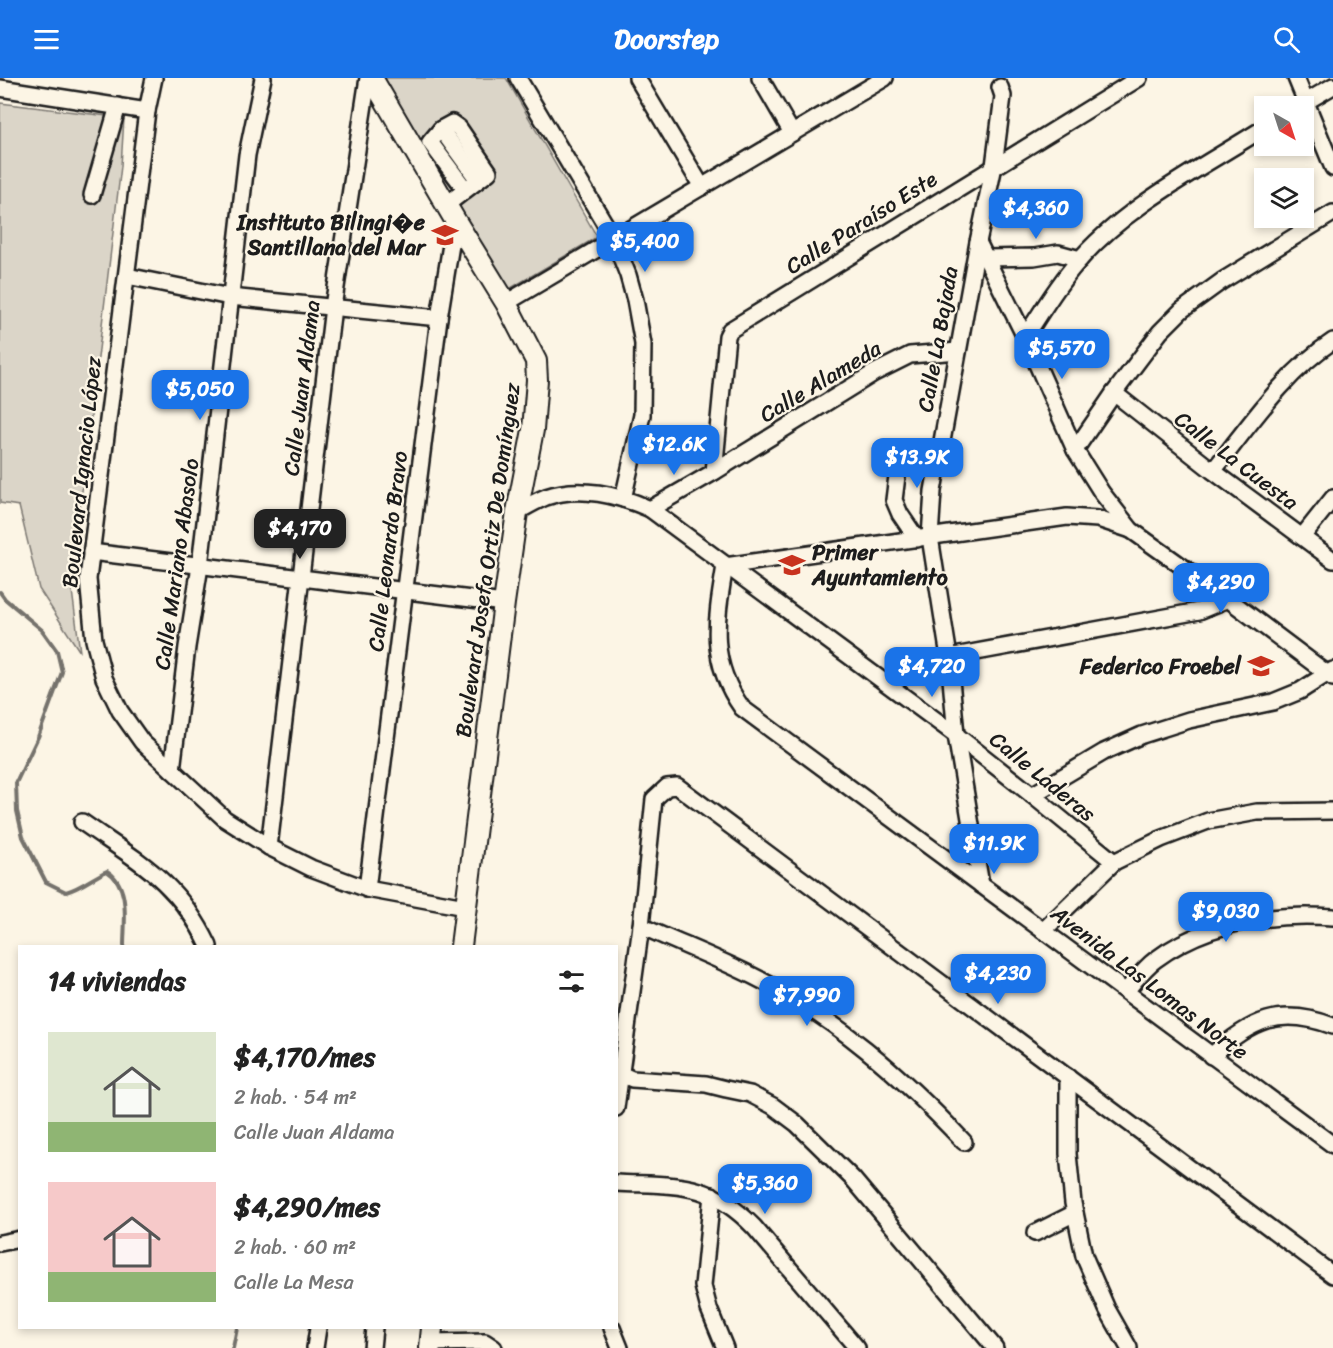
<!DOCTYPE html>
<html lang="es">
<meta charset="utf-8">
<style>
body{margin:0;font-family:Sriracha,sans-serif;background:#f2f2f2;color:#222;height:100vh;display:flex;flex-direction:column;font-size:22px;white-space:nowrap}
*{box-sizing:border-box;margin:0}
p{font-size:20px;color:#767676}
.icon{flex:none;width:33px;height:33px;fill:none;stroke:currentColor;stroke-width:2;stroke-linecap:round;stroke-linejoin:round}
.map{position:relative;flex:1;overflow:hidden}
.details{position:absolute;left:18px;top:867px;width:600px;height:384px;display:flex;flex-direction:column;background:#fff;border-radius:0px;box-shadow:0 3px 9px #0003}
.details>*{flex:none}
.needle{width:39px;rotate:141deg}
.fabs{position:absolute;left:1254px;top:18px;display:grid;gap:12px}
.fabs a{display:grid;place-items:center;width:60px;height:60px;border-radius:0px;background:#fff;box-shadow:0 3px 9px #0003;font-size:30px}
.price{position:absolute;translate:-50% -51px;padding:0 14px;border-radius:12px;background:#1a73e8;color:#fff;font-size:20px;line-height:39px;filter:drop-shadow(0 2px 3px #0008)}
.price::after{content:'';position:absolute;left:50%;top:36px;width:18px;height:14px;margin-left:-9px;background:inherit;clip-path:polygon(0 0,100% 0,50% 100%)}
.price.current{background:#222;color:#fff}
ul{padding:0;list-style:none}
li{display:flex;align-items:center;gap:18px;height:150px;padding:0 30px}
li span{display:grid;place-items:center;flex:none;width:168px;height:120px;border-radius:0px;color:#555}
li>.icon{margin-inline-start:auto}
span .icon{width:72px;height:72px;fill:#fffc;stroke-width:1}
li b{font-size:26px}
h2{display:flex;justify-content:space-between;align-items:center;height:72px;padding:0 30px;font-size:26px}
header{display:flex;justify-content:space-between;align-items:center;height:78px;padding:0 30px;background:#1a73e8;color:#fff;font-size:27px;font-weight:800}
.map>svg:first-child{display:block}
.green{fill:#dbd5c8;stroke:#7c7872;stroke-width:1.5}
.lines{fill:none;stroke-linecap:round;stroke-linejoin:round}
.stream{stroke:#75726c;stroke-width:4}
.minor-casing{stroke:#1c1c1c;stroke-width:20}
.major-casing{stroke:#1c1c1c;stroke-width:24}
.minor{stroke:#fcf5e5;stroke-width:15}
.major{stroke:#fcf5e5;stroke-width:20}
.labels{text-anchor:middle;stroke-width:4.5;stroke-linejoin:round;paint-order:stroke}
.poi-label{font-size:22px;font-weight:bold;fill:#1c1c1c;stroke:#fcf5e5;text-anchor:end}
.street-label{font-size:22px;fill:#1c1c1c;stroke:#fcf5e5}
</style>
<header><svg class="icon" aria-label="menu" viewBox="0 0 24 24"><path d="M4 6h16M4 12h16M4 18h16"/></svg>Doorstep<svg class="icon" aria-label="search" viewBox="0 0 24 24"><circle cx="10" cy="10" r="6"/><path d="M15 15l6 6"/></svg></header>
<div class="map">
<svg width="1333" height="1270" viewBox="0 0 1333 1270">
<rect width="100%" height="100%" fill="#fcf5e5"/>
<filter id="ink" filterUnits="userSpaceOnUse"><feTurbulence type="fractalNoise" baseFrequency=".0167" numOctaves="2"/><feDisplacementMap in="SourceGraphic" scale="12" xChannelSelector="R" yChannelSelector="G"/><feConvolveMatrix kernelMatrix="1 2 1 2 8 2 1 2 1" color-interpolation-filters="sRGB"/></filter>
<g filter="url(#ink)">
<g class="green">
<path d="M382,0H506L597,159L506,213Z"/>
<path d="M0,25L124,40L121,88L71,505L80,574L39,511L19,428L0,425Z"/>
</g>
<g class="lines">
<g class="stream">
<path d="M0,514L5,521L42,552L57,573L62,594L38,659L16,705L17,733L23,759L46,804L66,814C81,810 92,800 107,793C131,808 124,844 124,868"/>
<path d="M233,1270L237,1250"/>
</g>
<g class="minor-casing">
<g id="minor">
<path d="M154,0L147,33L88,501L94,562L104,600L120,633L142,664L225,741L269,769L311,790L367,811L465,829"/>
<path d="M518,0L614,161L628,197L635,222L643,266L642,337L623,421"/>
<path d="M637,0L702,109"/>
<path d="M760,0L792,55"/>
<path d="M1296,0L1333,90"/>
<path d="M0,10L147,33"/>
<path d="M1299,28L1333,8"/>
<path d="M441,51L478,102"/>
<path d="M92,117L118,28"/>
<path d="M446,127L489,94L459,50L452,45L441,51L430,64L465,111"/>
<path d="M978,164L1025,259L1075,372L1102,415L1131,452L1228,521L1333,600"/>
<path d="M987,180L1034,179L1058,175L1080,181"/>
<path d="M127,198L230,219L439,240"/>
<path d="M506,225L885,0"/>
<path d="M1025,259C1041,235 1056,209 1075,187C1123,129 1201,90 1264,50"/>
<path d="M1114,315L1213,393L1333,482"/>
<path d="M1075,372L1114,315L1160,254L1182,232L1222,203L1333,135"/>
<path d="M898,390L894,422L900,436L917,461"/>
<path d="M1213,393C1249,348 1284,295 1333,263"/>
<path d="M714,394L727,258L730,252L1139,0"/>
<path d="M650,431L714,394L874,295L910,277L958,273"/>
<path d="M517,434C526,429 536,423 546,419C579,407 619,417 650,431L956,657L1032,717L1114,784"/>
<path d="M1302,459L1333,420"/>
<path d="M91,474L504,525"/>
<path d="M725,488C716,542 708,582 742,630L1333,1067"/>
<path d="M725,488L1067,439L1098,441L1131,452"/>
<path d="M949,579L1199,533L1228,521"/>
<path d="M172,692L187,569L200,488L247,77L263,0"/>
<path d="M1032,717L1104,674L1142,657L1189,642L1273,624L1300,613L1333,592"/>
<path d="M82,744C139,784 178,803 209,868"/>
<path d="M269,769L333,229L368,0"/>
<path d="M981,807L956,657L949,579L930,459L933,413L978,164L994,88L1003,18L1000,9"/>
<path d="M367,811L439,240L455,142"/>
<path d="M641,848C678,865 717,880 753,898C835,939 902,998 964,1064"/>
<path d="M1043,853L1114,784L1161,761L1208,743L1257,734L1333,733"/>
<path d="M1126,913C1135,903 1144,890 1155,882C1206,844 1272,835 1333,839"/>
<path d="M1211,978C1251,942 1280,928 1333,948"/>
<path d="M616,994L632,1001L706,1006L726,1011L750,1016L773,1028L797,1046L853,1101L995,1270"/>
<path d="M1068,999V1076L1073,1125L1084,1178L1107,1231L1129,1270"/>
<path d="M616,1030L641,848L654,721L667,709L677,708L1333,1197"/>
<path d="M616,1105C678,1108 708,1102 754,1149L857,1270"/>
<path d="M712,1117L703,1208L709,1231L725,1270"/>
<path d="M1035,1155L1075,1135"/>
<path d="M0,1165L20,1161"/>
<path d="M612,1250L620,1270"/>
<path d="M430,1265L485,1264L494,1270"/>
<path d="M315,1270L318,1250"/>
<path d="M372,1270L374,1250"/>
</g>
</g>
<g class="major-casing">
<g id="major">
<path d="M372,0L455,142L506,225L536,283L537,302L533,352L517,434L504,525L461,868"/>
<path d="M430,1270L432,1250"/>
</g>
</g>
<use href="#minor" class="minor"/>
<use href="#major" class="major"/>
</g>
</g>
<defs>
<g id="school-bare" transform="scale(2.07)"><path d="M0-5L7-2L0 1L-7-2ZM-4 1L0 2.5L4 1V4Q0 6-4 4Z" fill="#c8321e" stroke="#fcf5e5" stroke-width="2.5" paint-order="stroke"/></g>
</defs>
<g fill-rule="evenodd">
<use href="#school-bare" x="445" y="157"/>
<use href="#school-bare" x="792" y="487"/>
<use href="#school-bare" x="1261" y="588"/>
</g>
<g class="labels">
<g class="poi-label">
<text x="425" y="152">Instituto Bilingi�e<tspan x="425" dy="25">Santillana del Mar</tspan></text>
<text x="812" y="482" text-anchor="start">Primer<tspan x="812" dy="25">Ayuntamiento</tspan></text>
<text x="1241" y="596">Federico Froebel</text>
</g>
<g class="street-label">
<text transform="translate(861 144) rotate(-32)" y="8">Calle Paraíso Este</text>
<text transform="translate(937 261) rotate(-80)" y="8">Calle La Bajada</text>
<text transform="translate(820 303) rotate(-31)" y="8">Calle Alameda</text>
<text transform="translate(301 310) rotate(-83)" y="8">Calle Juan Aldama</text>
<text transform="translate(1237 382) rotate(37)" y="8">Calle La Cuesta</text>
<text transform="translate(81 394) rotate(-84)" y="8">Boulevard Ignacio López</text>
<text transform="translate(387 473) rotate(-83)" y="8">Calle Leonardo Bravo</text>
<text transform="translate(487 482) rotate(-82)" y="8">Boulevard Josefa Ortiz De Domínguez</text>
<text transform="translate(176 486) rotate(-82)" y="8">Calle Mariano Abasolo</text>
<text transform="translate(1043 698) rotate(39)" y="8">Calle Laderas</text>
<text transform="translate(1150 904) rotate(37)" y="8">Avenida Las Lomas Norte</text>
</g>
</g>
</svg>
<div class="fabs">
<a><svg class="needle" viewBox="-14 -14 28 28"><path d="M0-13l5 13h-10z" fill="#e53935"/><path d="M0 13l5-13h-10z" fill="#767676"/></svg></a>
<a><svg class="icon" aria-label="layers" viewBox="0 0 24 24"><path d="M12 4l9 5-9 5-9-5zM3 14l9 5 9-5"/></svg></a>
</div>
<b class="price" style="left:1036px;top:162px">$4,360</b>
<b class="price" style="left:645px;top:195px">$5,400</b>
<b class="price" style="left:1062px;top:302px">$5,570</b>
<b class="price" style="left:200px;top:343px">$5,050</b>
<b class="price" style="left:674px;top:398px">$12.6K</b>
<b class="price" style="left:917px;top:411px">$13.9K</b>
<b class="price current" style="left:300px;top:482px">$4,170</b>
<b class="price" style="left:1221px;top:536px">$4,290</b>
<b class="price" style="left:932px;top:620px">$4,720</b>
<b class="price" style="left:994px;top:797px">$11.9K</b>
<b class="price" style="left:1226px;top:865px">$9,030</b>
<b class="price" style="left:998px;top:927px">$4,230</b>
<b class="price" style="left:807px;top:949px">$7,990</b>
<b class="price" style="left:765px;top:1137px">$5,360</b>
<section class="details">
<h2>14 viviendas<svg class="icon" aria-label="filters" viewBox="0 0 24 24"><path d="M4 7h16M4 17h16"/><circle cx="9" cy="7" r="2"/><circle cx="15" cy="17" r="2"/></svg></h2>
<ul>
<li><span style="background:linear-gradient(#dfe7d0 75%,#8fb573 0)"><svg class="icon" aria-label="home" viewBox="0 0 24 24"><path d="M3 11l9-7 9 7M6 9v11h12V9"/></svg></span><div><b>$4,170/mes</b><p>2 hab. · 54 m²</p><p>Calle Juan Aldama</p></div></li>
<li><span style="background:linear-gradient(#f6c9c9 75%,#8fb573 0)"><svg class="icon" aria-label="home" viewBox="0 0 24 24"><path d="M3 11l9-7 9 7M6 9v11h12V9"/></svg></span><div><b>$4,290/mes</b><p>2 hab. · 60 m²</p><p>Calle La Mesa</p></div></li>
</ul>
</section>
</div>
